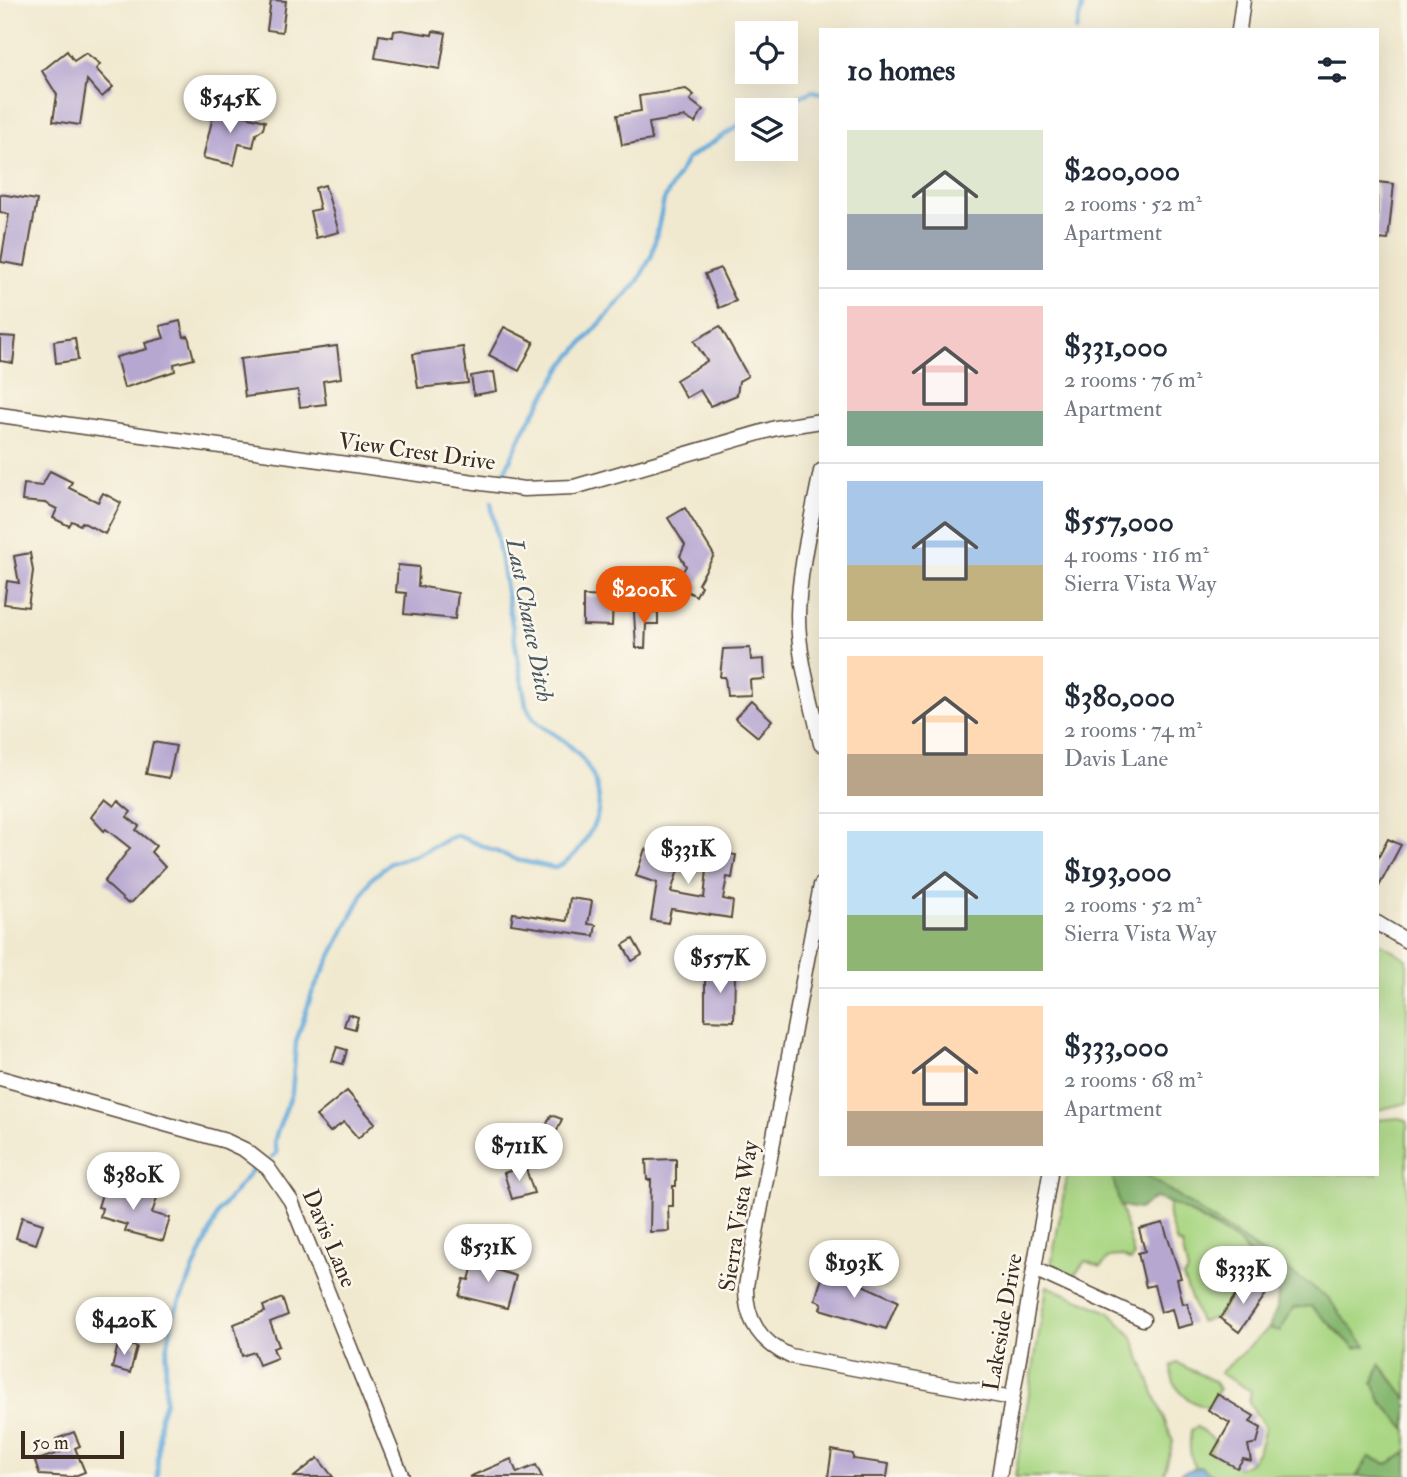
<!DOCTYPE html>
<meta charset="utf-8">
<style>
body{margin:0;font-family:"IM FELL Double Pica",serif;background:#f6f6f7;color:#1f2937;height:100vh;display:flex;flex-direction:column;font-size:26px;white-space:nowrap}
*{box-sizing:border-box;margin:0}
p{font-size:23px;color:#747a83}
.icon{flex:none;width:38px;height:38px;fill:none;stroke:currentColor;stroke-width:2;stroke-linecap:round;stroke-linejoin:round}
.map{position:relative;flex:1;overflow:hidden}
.drawer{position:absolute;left:819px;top:28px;width:560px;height:1148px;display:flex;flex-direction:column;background:#fff;border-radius:0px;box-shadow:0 7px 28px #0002}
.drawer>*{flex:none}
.controls{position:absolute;left:735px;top:21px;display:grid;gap:14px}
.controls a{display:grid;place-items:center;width:63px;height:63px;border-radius:0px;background:#fff;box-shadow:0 7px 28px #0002;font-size:35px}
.scale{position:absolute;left:21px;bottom:18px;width:103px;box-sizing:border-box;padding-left:7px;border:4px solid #3b2a1e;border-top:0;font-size:19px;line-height:24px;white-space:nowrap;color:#3b2a1e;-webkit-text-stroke:5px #fbf7ec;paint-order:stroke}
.price{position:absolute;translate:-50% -60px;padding:0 16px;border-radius:24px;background:#fff;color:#222;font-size:23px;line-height:46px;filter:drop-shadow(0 2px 4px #0008)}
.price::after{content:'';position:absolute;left:50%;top:42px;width:21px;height:16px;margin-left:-10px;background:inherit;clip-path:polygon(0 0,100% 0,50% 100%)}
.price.selected{background:#ea580c;color:#fff}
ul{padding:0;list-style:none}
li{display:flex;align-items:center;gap:21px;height:175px;padding:0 28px}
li+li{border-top:2px solid #e0e1e3}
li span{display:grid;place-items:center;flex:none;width:196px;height:140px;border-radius:0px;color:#555}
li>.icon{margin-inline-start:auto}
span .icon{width:84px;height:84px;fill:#fffc;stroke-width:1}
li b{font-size:30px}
h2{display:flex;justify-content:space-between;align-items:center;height:84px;padding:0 28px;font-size:30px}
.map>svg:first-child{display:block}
.green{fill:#aad784;stroke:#728051;stroke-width:2}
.forest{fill:#87b872;stroke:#617148;stroke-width:2}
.water{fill:#64aada;stroke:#506a7c;stroke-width:2}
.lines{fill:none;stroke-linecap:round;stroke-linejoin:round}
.stream{stroke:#64aada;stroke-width:4.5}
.building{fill:#b6a7d1}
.minor-casing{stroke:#564739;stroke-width:17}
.minor{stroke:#fff;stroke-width:14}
.labels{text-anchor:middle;stroke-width:5;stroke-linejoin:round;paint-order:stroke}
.street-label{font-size:23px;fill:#3b2a1e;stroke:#fbf7ec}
.water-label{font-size:24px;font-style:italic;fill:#495760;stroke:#fbf7ec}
</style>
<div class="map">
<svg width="1407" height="1477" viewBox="0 0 1407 1477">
<rect width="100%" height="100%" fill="#fbf7ec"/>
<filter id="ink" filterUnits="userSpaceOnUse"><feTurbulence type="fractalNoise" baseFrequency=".0143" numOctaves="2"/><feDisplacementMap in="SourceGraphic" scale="14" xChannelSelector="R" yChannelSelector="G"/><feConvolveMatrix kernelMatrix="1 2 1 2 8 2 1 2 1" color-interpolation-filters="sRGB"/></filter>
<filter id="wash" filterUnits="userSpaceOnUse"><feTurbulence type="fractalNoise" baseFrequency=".00686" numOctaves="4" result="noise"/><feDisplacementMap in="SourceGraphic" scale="28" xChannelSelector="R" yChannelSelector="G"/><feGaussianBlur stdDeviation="1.57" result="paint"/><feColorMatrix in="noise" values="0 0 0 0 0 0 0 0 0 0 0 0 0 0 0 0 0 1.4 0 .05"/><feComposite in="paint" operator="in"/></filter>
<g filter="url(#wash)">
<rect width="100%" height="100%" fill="#f1e9cf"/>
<g class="green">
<path d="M1377,941L1407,959V1103L1377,1110Z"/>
<path d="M1399,1118L1407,1121V1399L1381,1365L1373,1383L1381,1401L1407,1430V1453L1387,1464L1369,1457L1356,1477H1217L1201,1467H1195C1189,1454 1189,1445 1191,1430L1197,1427L1216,1441L1210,1452L1238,1468C1258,1462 1261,1445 1265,1427L1249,1403L1251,1391L1220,1373L1269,1328L1280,1331L1293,1308L1311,1306L1355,1348L1365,1346L1327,1297L1145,1174H1377V1120Z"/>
<path d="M1075,1174H1112L1134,1256L1131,1261L1121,1256L1109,1257L1101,1267L1085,1261L1074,1276L1051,1266L1067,1176Z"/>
<path d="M1170,1201L1239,1243L1261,1271L1241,1280L1219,1317L1200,1322L1183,1277L1188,1272L1182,1245L1177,1243C1172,1228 1166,1216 1170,1201Z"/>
<path d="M1047,1286L1109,1312L1132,1336L1173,1442L1163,1477H1015Z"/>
<path d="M1177,1363L1214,1381L1219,1389L1210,1408C1190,1404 1170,1389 1171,1366Z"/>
</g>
<g class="forest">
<path d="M1112,1174H1145L1327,1297L1366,1346L1355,1348L1311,1306L1293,1308L1280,1332L1269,1328L1277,1308L1278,1291C1263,1277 1255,1258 1240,1244C1226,1231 1173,1201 1154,1198L1139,1209L1120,1206Z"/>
<path d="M1380,1365L1407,1399V1430L1381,1401L1373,1383Z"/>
<path d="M1407,1453V1477H1357L1369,1457L1387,1464Z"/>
</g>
<path class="water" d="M1201,1467L1217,1477H1181L1182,1472Z"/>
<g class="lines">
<g class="stream">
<path d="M1076,30L1084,0"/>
<path d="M768,110L813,91L821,93"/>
<path d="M504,473L525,428L564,364L638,281L652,255L664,200L687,159L747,120"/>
<path d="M272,1157L277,1153L274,1143L277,1132L292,1093L296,1042L312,993L370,880L390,863L416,855L456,835L517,860L555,868C573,860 582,847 591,830C609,799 594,767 568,744C549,728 537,730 526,705L491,503"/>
<path d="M157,1477L160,1416L165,1402L166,1356L173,1317L219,1211L254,1168"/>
</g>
</g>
<g id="blocks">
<g class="building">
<path d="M271,0L286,1L282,32L267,30Z"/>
<path d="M401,30L432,35L433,31L446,33L440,69L375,58L379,35L393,37L394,31Z"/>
<path d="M67,51L74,61L86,53L100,64L96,69L113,87L102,97L87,80L80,125L53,121L57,95L42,71Z"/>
<path d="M686,89L694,95L690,100L703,110L695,123L685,117L649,123L652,140L622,145L617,115L641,111L639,96Z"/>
<path d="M215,108L265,121L263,129L256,134L253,147L239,144L234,165L203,158Z"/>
<path d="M1377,182L1394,184L1388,240L1377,239Z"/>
<path d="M325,185L339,232L316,238L310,211L320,209L315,188Z"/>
<path d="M0,194L37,200L25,266L1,262L9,214L0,212Z"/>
<path d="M720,268L736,301L719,308L705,274Z"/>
<path d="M180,321L184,337L188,336L194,359L174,364L175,371L124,388L116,357L147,349L145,343L164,338L160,326Z"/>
<path d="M720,326L748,376L739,381L737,395L710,406L700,390L686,398L676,380L707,361L694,341Z"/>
<path d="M504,327L534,342L519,371L489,355Z"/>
<path d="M0,336L16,337L13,363L0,361Z"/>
<path d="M75,338L78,360L56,363L54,341Z"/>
<path d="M337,346L341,378L323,381L326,404L300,407L298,390L245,397L240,359Z"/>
<path d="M463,347L468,383L418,388L413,354Z"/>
<path d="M494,372L497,391L474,395L471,376Z"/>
<path d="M50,471L72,482L69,488L98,502L103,493L121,503L105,534L82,522L80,525L72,521L69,526L53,518L57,509L45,503L22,501L24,484L42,486Z"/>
<path d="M685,508L714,555L698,584L701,586L696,596L675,585L686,566L680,556L685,545L668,518Z"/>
<path d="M30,553L33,571L28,607L4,604L7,581L19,583L14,556Z"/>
<path d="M398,565L419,567L418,586L458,593L455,619L404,614L406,593L396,592Z"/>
<path d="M583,596L613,597L612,626L583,625Z"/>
<path d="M634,612H658V624H646L645,648H636Z"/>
<path d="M750,648L751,660L764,659L765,679L750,680L751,695L727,696L725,677H720L723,649Z"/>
<path d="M751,701L772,720L758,737L735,718Z"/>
<path d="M153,742L176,746L169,778L146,774Z"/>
<path d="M105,799L114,806L118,801L131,812L127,817L139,826L136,830L156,846L151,852L165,867L132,902L127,903L104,882L130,848L106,829L104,831L91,817Z"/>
<path d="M1388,839L1401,845L1377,890V860Z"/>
<path d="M645,849L681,861L671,892L704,898L709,851L736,855L732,878L727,877L723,899L733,901L731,918L671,909L668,923L651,920L657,883L636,876Z"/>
<path d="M570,898L592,901L588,924L596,925L594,936L511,924L513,913L567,921Z"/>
<path d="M633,939L642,955L632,961L623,945Z"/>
<path d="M705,970L735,971L734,1021L705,1020Z"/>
<path d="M348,1014L358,1017L355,1029L344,1026Z"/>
<path d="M337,1047L347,1050L343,1064L332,1061Z"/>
<path d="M347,1091L375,1123L358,1138L344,1122L330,1132L316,1116Z"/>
<path d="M551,1115L562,1119L556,1133L545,1128Z"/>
<path d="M676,1159V1186H673V1206H668L669,1231L650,1232L651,1180H647L646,1160Z"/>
<path d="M525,1166L534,1193L512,1199L504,1173Z"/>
<path d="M105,1184L157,1198L152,1213L170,1218L163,1241L125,1231L127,1225L100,1217L102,1208L98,1207Z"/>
<path d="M22,1217L43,1224L36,1244L16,1238Z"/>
<path d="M1163,1223L1181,1278L1177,1279L1183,1304L1187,1303L1193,1324L1177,1328L1172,1309L1161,1312L1154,1285L1146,1287L1138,1253L1145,1251L1139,1229Z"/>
<path d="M476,1254L493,1259L490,1268L516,1276L507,1308L459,1296L464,1279L469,1280Z"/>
<path d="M825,1268L898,1301L886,1329L820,1309L822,1303L815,1300Z"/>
<path d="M1246,1280L1266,1294L1239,1332L1220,1318Z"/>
<path d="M282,1298L288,1315L270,1322L279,1346L273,1348L277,1358L259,1365L254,1352L242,1356L234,1324L265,1312L263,1306Z"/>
<path d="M119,1341L137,1347L130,1373L112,1368Z"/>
<path d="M1217,1394L1254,1416L1250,1422L1261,1428L1257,1443L1248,1445L1251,1461L1243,1459L1237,1468L1212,1454L1230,1423L1208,1410Z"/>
<path d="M74,1432L80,1446L75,1448L85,1472L72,1477L40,1475L35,1461L61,1452L56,1439Z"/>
<path d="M832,1450L853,1454V1459L889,1464L887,1477H828Z"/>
<path d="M318,1458L333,1477H294Z"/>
<path d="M511,1459L517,1473L536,1465L542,1477H469Z"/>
</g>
</g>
</g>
<g filter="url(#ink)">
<use href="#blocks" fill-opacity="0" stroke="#564739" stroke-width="2"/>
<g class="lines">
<g class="minor-casing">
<g id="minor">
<path d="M1239,30L1243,0"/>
<path d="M0,415L524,489L574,487L776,428L821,421"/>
<path d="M821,471C812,518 799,567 798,615C798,658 812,702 821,744"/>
<path d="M821,885L746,1286C745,1320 760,1342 790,1356L1012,1398"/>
<path d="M1377,923L1407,941"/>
<path d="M0,1078L226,1141L245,1150L268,1168L291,1201L402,1477"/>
<path d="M1034,1269L1143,1319"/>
<path d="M999,1477L1050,1174"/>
</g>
</g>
<use href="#minor" class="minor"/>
</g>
</g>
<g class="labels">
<g class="street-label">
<text transform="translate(417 451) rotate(8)" y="8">View Crest Drive</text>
<text transform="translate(738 1216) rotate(-81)" y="8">Sierra Vista Way</text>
<text transform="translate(330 1238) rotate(67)" y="8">Davis Lane</text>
<text transform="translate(1002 1322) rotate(-80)" y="8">Lakeside Drive</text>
</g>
<g class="water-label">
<text transform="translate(530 620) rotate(79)" y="8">Last Chance Ditch</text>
</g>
</g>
</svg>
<div class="controls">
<a><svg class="icon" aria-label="locate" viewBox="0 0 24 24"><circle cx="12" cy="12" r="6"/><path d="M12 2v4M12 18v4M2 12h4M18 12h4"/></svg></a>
<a><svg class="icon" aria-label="layers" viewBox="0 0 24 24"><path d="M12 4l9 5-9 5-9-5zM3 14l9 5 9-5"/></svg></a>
</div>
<div class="scale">50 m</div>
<b class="price" style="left:230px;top:135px">$545K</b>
<b class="price selected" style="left:644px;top:626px">$200K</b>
<b class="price" style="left:688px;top:886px">$331K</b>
<b class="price" style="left:720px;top:995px">$557K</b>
<b class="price" style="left:519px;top:1183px">$711K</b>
<b class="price" style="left:133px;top:1212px">$380K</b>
<b class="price" style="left:488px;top:1284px">$531K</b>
<b class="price" style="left:854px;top:1300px">$193K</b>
<b class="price" style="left:1243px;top:1306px">$333K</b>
<b class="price" style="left:124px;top:1357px">$420K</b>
<section class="drawer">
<h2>10 homes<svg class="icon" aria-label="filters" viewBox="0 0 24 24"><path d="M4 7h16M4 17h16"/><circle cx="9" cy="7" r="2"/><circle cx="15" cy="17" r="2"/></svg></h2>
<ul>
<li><span style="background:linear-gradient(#dfe7d0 60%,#9aa5b1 0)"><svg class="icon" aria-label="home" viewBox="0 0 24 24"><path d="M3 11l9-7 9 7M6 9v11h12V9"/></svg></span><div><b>$200,000</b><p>2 rooms · 52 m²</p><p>Apartment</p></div></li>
<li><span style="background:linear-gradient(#f6c9c9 75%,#7fa58c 0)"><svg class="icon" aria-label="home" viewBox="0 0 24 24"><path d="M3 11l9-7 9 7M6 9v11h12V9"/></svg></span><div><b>$331,000</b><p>2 rooms · 76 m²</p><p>Apartment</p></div></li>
<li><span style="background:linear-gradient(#a9c7e8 60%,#c2b280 0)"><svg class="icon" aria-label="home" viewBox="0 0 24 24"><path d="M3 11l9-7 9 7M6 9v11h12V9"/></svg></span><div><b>$557,000</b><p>4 rooms · 116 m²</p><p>Sierra Vista Way</p></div></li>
<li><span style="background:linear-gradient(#ffd9b3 70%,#b9a48a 0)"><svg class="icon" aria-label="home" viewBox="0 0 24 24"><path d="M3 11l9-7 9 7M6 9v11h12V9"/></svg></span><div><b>$380,000</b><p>2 rooms · 74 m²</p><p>Davis Lane</p></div></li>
<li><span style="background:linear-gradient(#bfe0f5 60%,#8fb573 0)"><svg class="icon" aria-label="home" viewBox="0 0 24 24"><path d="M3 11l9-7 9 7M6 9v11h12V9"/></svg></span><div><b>$193,000</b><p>2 rooms · 52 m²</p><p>Sierra Vista Way</p></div></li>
<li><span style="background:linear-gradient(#ffd9b3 75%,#b9a48a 0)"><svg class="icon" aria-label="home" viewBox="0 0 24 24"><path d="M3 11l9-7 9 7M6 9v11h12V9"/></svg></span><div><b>$333,000</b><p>2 rooms · 68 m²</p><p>Apartment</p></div></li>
</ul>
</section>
</div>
